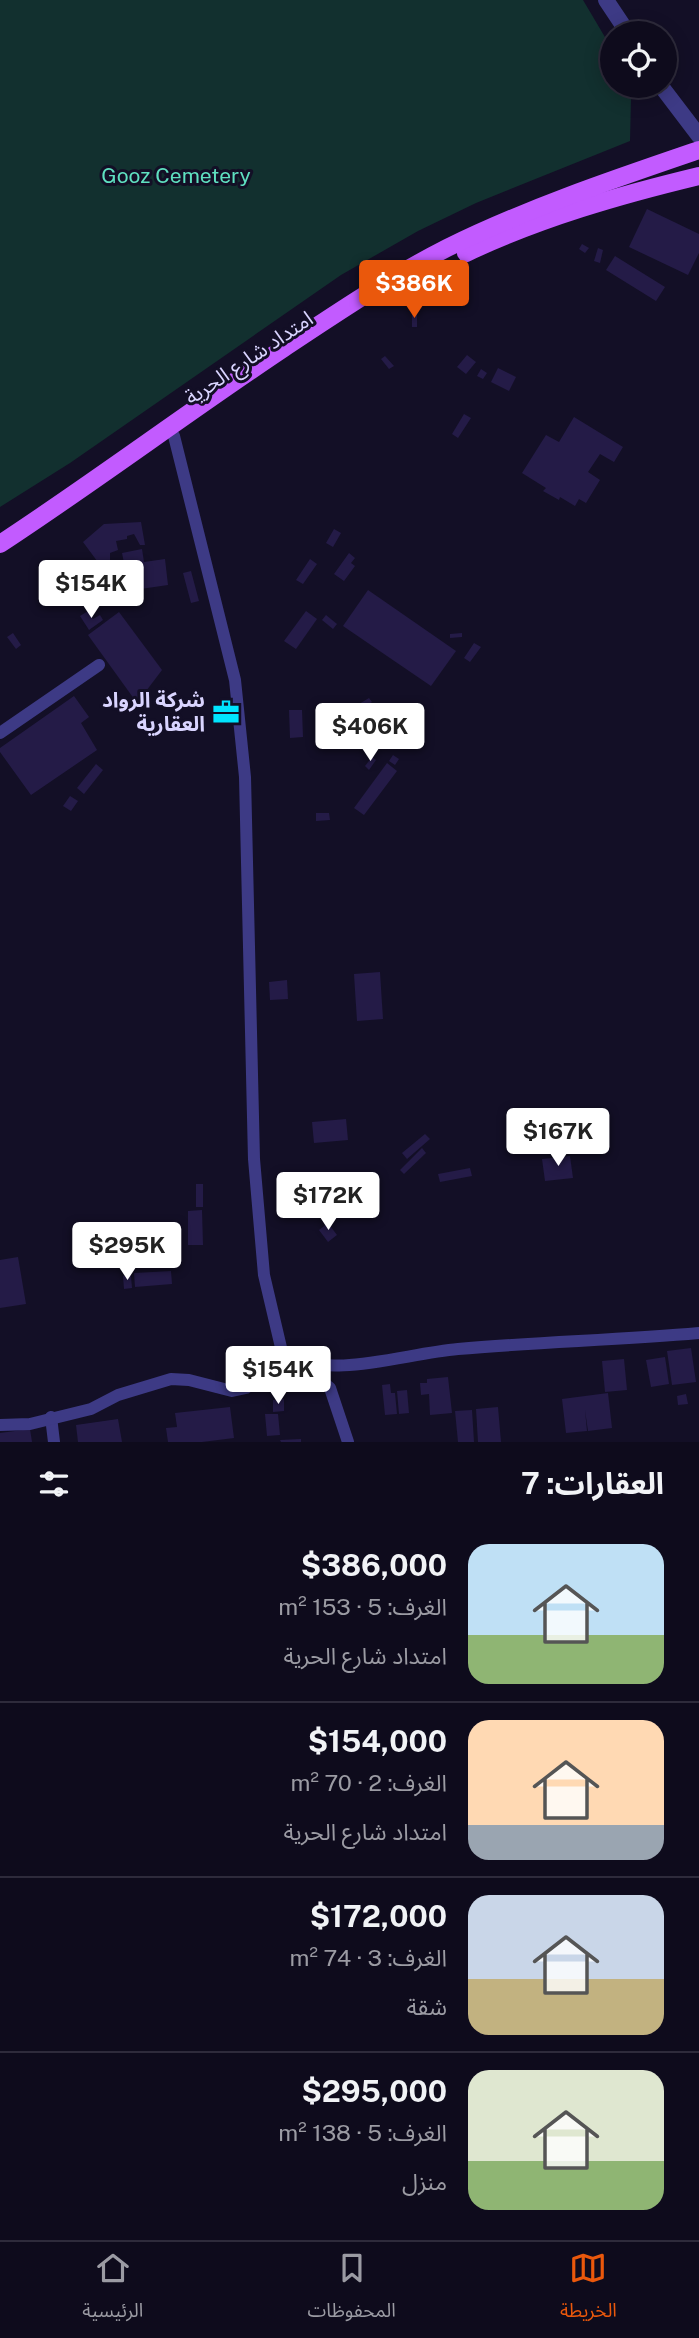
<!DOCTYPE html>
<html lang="ar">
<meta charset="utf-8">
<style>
body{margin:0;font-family:"Public Sans","Noto Sans Arabic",sans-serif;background:#171425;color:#f1f3f6;direction:rtl;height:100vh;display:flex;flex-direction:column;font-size:26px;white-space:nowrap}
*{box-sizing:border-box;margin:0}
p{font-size:23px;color:#9b9ba3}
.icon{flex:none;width:38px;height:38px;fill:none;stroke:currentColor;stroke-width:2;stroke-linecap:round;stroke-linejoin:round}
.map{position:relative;height:1442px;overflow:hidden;direction:ltr}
.details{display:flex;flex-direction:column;background:#0e0b1c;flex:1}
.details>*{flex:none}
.controls{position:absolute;left:600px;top:21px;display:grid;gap:14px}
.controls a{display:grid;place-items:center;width:77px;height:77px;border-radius:50%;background:#0e0b1c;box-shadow:0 4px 18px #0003,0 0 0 2px #2e2b3b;font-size:35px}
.price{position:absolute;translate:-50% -60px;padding:0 16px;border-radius:7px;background:#fff;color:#222;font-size:23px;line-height:46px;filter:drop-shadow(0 2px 4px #0008)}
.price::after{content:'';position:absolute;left:50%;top:42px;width:21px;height:16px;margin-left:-10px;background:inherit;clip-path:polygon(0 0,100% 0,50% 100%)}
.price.current{background:#ea580c;color:#fff}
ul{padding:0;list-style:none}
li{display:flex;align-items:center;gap:21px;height:175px;padding:0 35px}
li+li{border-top:2px solid #2e2b3b}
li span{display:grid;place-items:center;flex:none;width:196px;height:140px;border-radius:21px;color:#555}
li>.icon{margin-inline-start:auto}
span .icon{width:84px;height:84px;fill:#fffc;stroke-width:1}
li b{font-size:30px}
h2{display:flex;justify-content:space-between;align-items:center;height:84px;padding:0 35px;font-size:30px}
.menu{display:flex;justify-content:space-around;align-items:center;height:98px;border-top:2px solid #2e2b3b;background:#0e0b1c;font-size:19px;color:#9b9ba3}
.menu a{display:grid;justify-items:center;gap:4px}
.menu .current{color:#ea580c}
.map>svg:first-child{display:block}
.green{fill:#12302f}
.building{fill:#241b47}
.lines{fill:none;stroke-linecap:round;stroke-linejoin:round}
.minor{stroke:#3d3a85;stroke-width:12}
.tertiary{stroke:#3d3a85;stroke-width:16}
.primary{stroke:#c25bff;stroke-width:18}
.labels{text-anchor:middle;stroke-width:6;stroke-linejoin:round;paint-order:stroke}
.park-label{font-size:21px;fill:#5fe0c0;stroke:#130f26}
.street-label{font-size:21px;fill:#d9d4ff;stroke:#130f26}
.poi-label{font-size:21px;font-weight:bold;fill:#d9d4ff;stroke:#130f26;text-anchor:end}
</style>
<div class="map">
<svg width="699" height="1442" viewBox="0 0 699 1442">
<rect width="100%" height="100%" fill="#130f26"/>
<path class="green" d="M0,0H583L612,49V86H628L631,98L630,141L476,203L418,231L341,275L70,463L0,507Z"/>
<g class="building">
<path d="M647,209L699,234V253L688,275L629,247Z"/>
<path d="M582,244L589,248L585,253L579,249Z"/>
<path d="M598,248L603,250L600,263L594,261Z"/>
<path d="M615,256L665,287L656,301L606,270Z"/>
<rect x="412" y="313" width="5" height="14"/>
<path d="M467,355L476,362L466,374L457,367Z"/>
<path d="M385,356L394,366L389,369L381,359Z"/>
<path d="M498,368L516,377L509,391L491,382Z"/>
<path d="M481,369L487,373L483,379L477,376Z"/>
<path d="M464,414L471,418L458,438L452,434Z"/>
<path d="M574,417L623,447L614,462L600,454L588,472L600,480L586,503L579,499L575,506L560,497L559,500L543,491L546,488L522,473L546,435L559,442Z"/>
<path d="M141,522L145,545H140L134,534L127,536V539L116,541L118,550L110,553V564L103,569L83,542L104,524Z"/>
<path d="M334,529L341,533L333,547L326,543Z"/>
<path d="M142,549L144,562L165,559L168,585L120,592L115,564L124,563L122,553Z"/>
<path d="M349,553L355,558L351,563L355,566L344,581L334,574Z"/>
<path d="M310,559L317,564L303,584L296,580Z"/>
<path d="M191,571L199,601L191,603L183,573Z"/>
<path d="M368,590L456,651L431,686L343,626Z"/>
<path d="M88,611L93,619L100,615L103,620L89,630L80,616Z"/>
<path d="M306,611L317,619L296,649L284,641Z"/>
<path d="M119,612L162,670L137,703L88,635Z"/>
<path d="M326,615L337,624L333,629L322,620Z"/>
<path d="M13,633L21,645L16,649L7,637Z"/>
<path d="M462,633V637L450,638V634Z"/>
<path d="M474,643L481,647L470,662L464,658Z"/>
<path d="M74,696L89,717L81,723L97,750L31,795L0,752V748Z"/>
<path d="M369,698L372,702L362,708L359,704Z"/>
<path d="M335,705L340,706V718H334V724H328V712H335Z"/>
<path d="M289,710H302L303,737L290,738Z"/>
<path d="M319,715H325V725L319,726Z"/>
<path d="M409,718L416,722L407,735L400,731Z"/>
<rect x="325" y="731" width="6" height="12"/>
<path d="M393,755L399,759L395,765L389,761Z"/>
<path d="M372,757L376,760L369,770L365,766Z"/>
<path d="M387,763L397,771L364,815L354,808Z"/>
<path d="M96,764L103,770L84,794L77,788Z"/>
<path d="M70,796L78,801L71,811L63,806Z"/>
<path d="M316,813H329L330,820L316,821Z"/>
<path d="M380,972L383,1019L357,1021L354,974Z"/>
<path d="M287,980L288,999L270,1000L269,982Z"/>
<path d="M346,1119L348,1140L314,1143L312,1122Z"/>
<path d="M425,1134L430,1139L407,1159L402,1153Z"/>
<path d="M422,1148L426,1153L404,1174L400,1170Z"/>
<path d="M570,1156L573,1178L545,1181L542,1159Z"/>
<path d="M470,1168L472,1176L440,1182L438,1174Z"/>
<rect x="196" y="1184" width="7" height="23"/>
<path d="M202,1210L203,1245H188V1211Z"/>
<path d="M328,1223L337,1235L328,1242L319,1230Z"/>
<path d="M18,1257L26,1304L0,1308V1260Z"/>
<path d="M171,1271L172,1284L135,1287L134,1273Z"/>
<path d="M123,1276H131L132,1288L124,1289Z"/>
<path d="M691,1348L696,1382L672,1385L667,1351Z"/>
<path d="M665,1357L669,1384L651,1387L646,1360Z"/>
<path d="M624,1359L627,1390L605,1392L602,1361Z"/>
<path d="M448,1377L452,1413L430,1415L429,1394L421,1395L420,1383H427V1379Z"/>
<path d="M390,1384L391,1393H395L397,1414L385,1415L382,1385Z"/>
<path d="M407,1390L409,1413L399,1414L397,1391Z"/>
<path d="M608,1393L612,1428L588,1431L585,1410L587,1431L566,1433L562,1399Z"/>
<path d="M686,1394L688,1404L678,1405L677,1396Z"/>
<path d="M284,1399V1411L273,1412V1400Z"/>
<path d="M230,1407L234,1438L202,1442H168L166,1428L177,1427L175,1413Z"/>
<path d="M498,1407L501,1442H478L476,1409Z"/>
<path d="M472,1410L474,1442H458L455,1411Z"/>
<path d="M265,1414H278L280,1435L267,1436Z"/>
<path d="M118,1419L122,1442H78L76,1425Z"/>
<path d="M30,1429L32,1442H0V1433Z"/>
<path d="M301,1439V1442H281L280,1440Z"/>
</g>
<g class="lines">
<g class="minor">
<path d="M174,436L235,680L245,777L254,1159L264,1275L283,1356"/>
<path d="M0,733L99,665"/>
<path d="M299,1363L330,1388L348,1442"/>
<path d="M51,1417L54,1442"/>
<path d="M0,1425L30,1424L91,1409L118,1395L171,1379L189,1380L232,1391L246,1388L272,1368L283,1356C336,1379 402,1354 458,1349C538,1342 619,1340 699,1333"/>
</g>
<g class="tertiary">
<path d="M606,0L628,33"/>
<path d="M661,86L699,136"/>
</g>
<g class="primary">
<path d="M466,253C540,218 620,195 699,176"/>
<path d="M0,544C96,481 188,412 284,348C337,313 390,277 447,248C528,208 614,179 699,150"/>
</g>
</g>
<defs>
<g id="office-bare" transform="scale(2.1)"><path d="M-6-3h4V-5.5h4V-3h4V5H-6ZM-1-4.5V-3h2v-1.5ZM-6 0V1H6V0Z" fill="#00e5ff" stroke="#130f26" stroke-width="2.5" paint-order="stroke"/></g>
</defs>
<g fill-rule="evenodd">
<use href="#office-bare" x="226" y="712"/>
</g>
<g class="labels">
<g class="park-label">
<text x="176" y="183">Gooz Cemetery</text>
</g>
<g class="street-label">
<text transform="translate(249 358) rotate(-34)" y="7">امتداد شارع الحرية</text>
</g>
<g class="poi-label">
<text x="205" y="707">شركة الرواد<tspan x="205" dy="24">العقارية</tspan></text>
</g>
</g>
</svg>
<div class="controls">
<a><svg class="icon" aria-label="locate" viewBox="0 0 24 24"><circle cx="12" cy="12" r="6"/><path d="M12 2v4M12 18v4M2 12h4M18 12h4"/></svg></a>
</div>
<b class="price current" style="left:414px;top:320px">$386K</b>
<b class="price" style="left:91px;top:620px">$154K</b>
<b class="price" style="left:370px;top:763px">$406K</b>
<b class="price" style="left:558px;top:1168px">$167K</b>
<b class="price" style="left:328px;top:1232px">$172K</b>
<b class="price" style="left:127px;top:1282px">$295K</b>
<b class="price" style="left:278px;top:1406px">$154K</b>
</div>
<section class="details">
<h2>العقارات: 7<svg class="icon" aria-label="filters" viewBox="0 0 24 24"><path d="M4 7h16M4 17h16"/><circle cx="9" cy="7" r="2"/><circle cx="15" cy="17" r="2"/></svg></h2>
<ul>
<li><span style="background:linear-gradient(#bfe0f5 65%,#8fb573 0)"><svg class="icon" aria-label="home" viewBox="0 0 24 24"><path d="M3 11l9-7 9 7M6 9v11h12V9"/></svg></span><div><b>$386,000</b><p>الغرف: 5 · 153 m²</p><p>امتداد شارع الحرية</p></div></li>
<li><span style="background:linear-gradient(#ffd9b3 75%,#9aa5b1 0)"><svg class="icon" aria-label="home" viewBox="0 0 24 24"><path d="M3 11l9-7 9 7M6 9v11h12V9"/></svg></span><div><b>$154,000</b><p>الغرف: 2 · 70 m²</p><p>امتداد شارع الحرية</p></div></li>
<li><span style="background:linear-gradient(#c9d6e8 60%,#c2b280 0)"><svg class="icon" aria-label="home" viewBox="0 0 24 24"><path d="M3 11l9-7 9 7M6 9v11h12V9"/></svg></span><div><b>$172,000</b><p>الغرف: 3 · 74 m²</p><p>شقة</p></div></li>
<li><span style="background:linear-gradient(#dfe7d0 65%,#8fb573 0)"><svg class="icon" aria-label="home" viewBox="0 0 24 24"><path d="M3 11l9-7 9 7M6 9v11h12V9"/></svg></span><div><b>$295,000</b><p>الغرف: 5 · 138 m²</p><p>منزل</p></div></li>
</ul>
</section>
<nav class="menu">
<a class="current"><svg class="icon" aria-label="map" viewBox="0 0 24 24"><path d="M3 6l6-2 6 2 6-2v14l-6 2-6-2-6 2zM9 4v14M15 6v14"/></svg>الخريطة</a>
<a><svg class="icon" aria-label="saved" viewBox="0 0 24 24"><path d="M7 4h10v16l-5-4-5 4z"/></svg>المحفوظات</a>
<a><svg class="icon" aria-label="home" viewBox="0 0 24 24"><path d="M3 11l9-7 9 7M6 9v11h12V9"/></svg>الرئيسية</a>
</nav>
